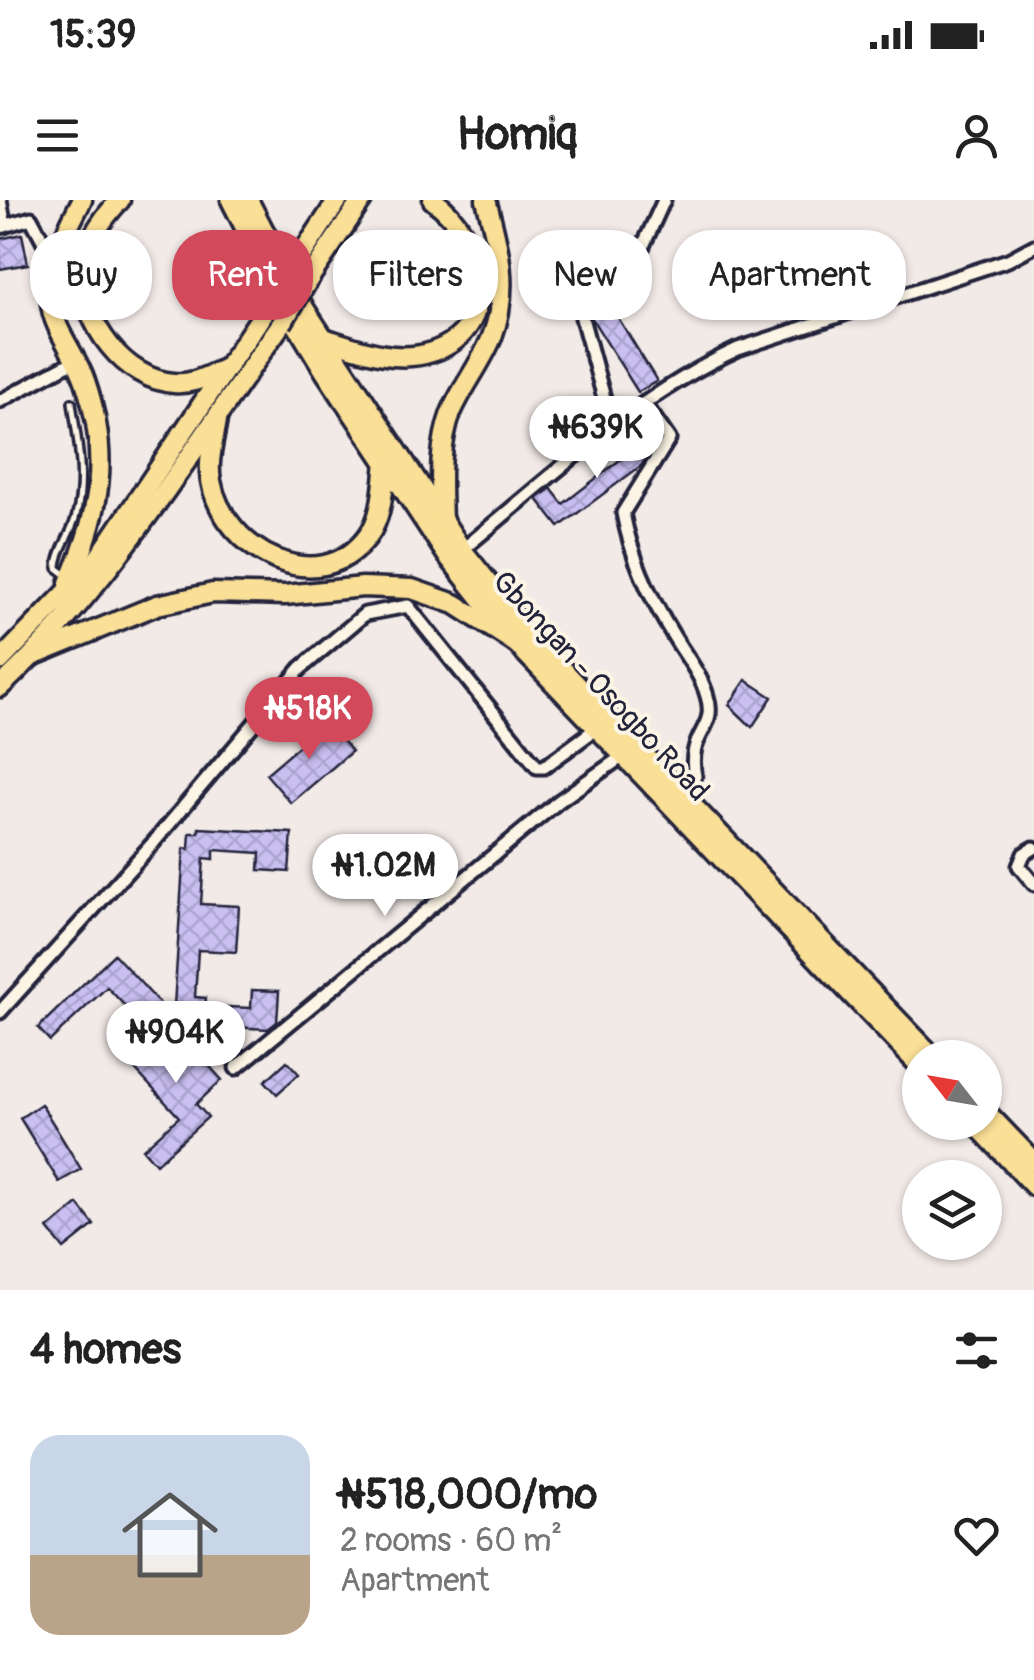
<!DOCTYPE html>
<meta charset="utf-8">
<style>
body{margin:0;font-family:Pangolin,sans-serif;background:#f2f2f2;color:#222;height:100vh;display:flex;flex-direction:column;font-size:38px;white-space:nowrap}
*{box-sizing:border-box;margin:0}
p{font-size:32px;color:#767676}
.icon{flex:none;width:55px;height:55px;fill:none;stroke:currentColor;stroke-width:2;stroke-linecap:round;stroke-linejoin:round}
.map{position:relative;height:1090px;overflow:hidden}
.panel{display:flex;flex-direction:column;background:#fff;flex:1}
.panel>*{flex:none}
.hud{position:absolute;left:30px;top:30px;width:975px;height:90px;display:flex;gap:20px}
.needle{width:65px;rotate:301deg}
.buttons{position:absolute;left:902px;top:840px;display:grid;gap:20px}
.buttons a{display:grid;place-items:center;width:100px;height:100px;border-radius:50%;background:#fff;box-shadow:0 2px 8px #0004;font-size:50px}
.price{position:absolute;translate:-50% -85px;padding:0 22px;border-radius:35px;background:#fff;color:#222;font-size:32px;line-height:65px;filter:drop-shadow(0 2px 5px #0008)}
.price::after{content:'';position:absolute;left:50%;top:60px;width:30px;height:22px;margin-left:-15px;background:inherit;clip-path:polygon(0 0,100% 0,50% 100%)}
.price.current{background:#d1495b;color:#fff}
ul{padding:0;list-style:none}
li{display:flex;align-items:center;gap:30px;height:250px;padding:0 30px}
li+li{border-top:2px solid #e0e0e0}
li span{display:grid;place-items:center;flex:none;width:280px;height:200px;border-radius:30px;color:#555}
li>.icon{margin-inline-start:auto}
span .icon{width:120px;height:120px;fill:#fffc;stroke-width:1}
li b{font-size:42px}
h2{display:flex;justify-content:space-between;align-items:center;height:120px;padding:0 30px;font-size:42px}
.pill{padding:0 35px;border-radius:40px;background:#fff;box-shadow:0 2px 8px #0004;font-size:35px;line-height:90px}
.pill.current{background:#d1495b;color:#fff}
.status{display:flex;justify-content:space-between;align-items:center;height:70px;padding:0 50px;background:#fff;direction:ltr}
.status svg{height:28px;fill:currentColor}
header{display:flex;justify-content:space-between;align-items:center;height:130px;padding:0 30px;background:#fff;font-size:45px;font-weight:700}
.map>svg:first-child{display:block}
.building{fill:url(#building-cross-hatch);stroke:#22223b;stroke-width:2.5}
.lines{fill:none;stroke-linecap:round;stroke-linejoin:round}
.service-casing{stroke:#22223b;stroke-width:12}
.minor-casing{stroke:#22223b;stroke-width:19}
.primary-casing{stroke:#22223b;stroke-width:25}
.trunk-casing{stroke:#22223b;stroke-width:25}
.service{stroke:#fcf5e5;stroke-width:5}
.minor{stroke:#fcf5e5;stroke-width:11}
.primary{stroke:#fadf96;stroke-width:18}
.trunk{stroke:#fadf96;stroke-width:18}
.trunk-bridge-casing{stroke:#22223b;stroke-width:25;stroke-linecap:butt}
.trunk-bridge{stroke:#fadf96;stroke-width:18}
.labels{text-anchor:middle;stroke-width:8;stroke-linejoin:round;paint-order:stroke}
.street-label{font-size:30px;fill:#22223b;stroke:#fcf5e5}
</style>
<div class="status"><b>15:39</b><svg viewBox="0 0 49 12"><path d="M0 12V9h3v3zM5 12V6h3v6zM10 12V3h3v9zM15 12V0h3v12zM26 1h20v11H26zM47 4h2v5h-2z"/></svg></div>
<header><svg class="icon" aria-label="menu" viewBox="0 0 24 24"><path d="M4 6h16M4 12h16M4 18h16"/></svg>Homiq<svg class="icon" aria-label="person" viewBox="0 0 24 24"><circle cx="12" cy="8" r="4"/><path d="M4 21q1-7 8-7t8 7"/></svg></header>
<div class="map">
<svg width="1034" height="1090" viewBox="0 0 1034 1090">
<defs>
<pattern id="building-cross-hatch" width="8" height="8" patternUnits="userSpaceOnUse" patternTransform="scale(2.5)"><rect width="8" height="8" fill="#c9bff1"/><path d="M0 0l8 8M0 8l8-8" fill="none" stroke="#aca4d0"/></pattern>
</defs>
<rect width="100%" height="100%" fill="#f2eae7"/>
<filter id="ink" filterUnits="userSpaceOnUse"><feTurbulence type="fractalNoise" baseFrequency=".01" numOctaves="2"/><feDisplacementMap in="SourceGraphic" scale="20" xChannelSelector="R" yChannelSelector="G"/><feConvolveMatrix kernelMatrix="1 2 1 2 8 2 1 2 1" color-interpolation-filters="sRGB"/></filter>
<g filter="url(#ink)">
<g class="building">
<path d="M22,34L28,64L0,69V39Z"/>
<path d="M609,103L657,181L638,192L592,119V114Z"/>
<path d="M625,229L646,257L642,265L559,327L537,299L551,288L563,304L621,259L608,241Z"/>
<path d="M746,480L772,497L752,527L729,505Z"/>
<path d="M327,522L352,551L291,603L266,574Z"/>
<path d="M199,628L292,633L289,672L259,670L260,653L214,650V659L204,658L201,704L239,706L236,752L198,750L195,797L206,798L205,806L251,808L252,790L279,791L277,822L268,829L179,824L180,806H174L184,648L189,649L190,633H199Z"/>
<path d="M114,754L163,807L143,825L107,787L50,841L38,828Z"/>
<path d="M172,825L222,880L196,904L208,917L156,964L143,949L179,917L129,863Z"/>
<path d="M287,861L299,874L277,894L265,881Z"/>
<path d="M41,904L81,969L59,982L20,918Z"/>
<path d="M78,1004L94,1025L64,1049L48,1029Z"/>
</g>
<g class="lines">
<g class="service-casing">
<path id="service" d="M69,377L57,368C57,351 72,333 76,315C86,277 77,240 72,202"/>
</g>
<g class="minor-casing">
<g id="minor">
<path d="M0,0L5,26"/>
<path d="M0,27L31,18L54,61"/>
<path d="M0,201L76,160"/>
<path d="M644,203L669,239L623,313C631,356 650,398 673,435C684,454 701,474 707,496C718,530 686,533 695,576L685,595"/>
<path d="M612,227L582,118L584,100L643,46L664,0"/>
<path d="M462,350C550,278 635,196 738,149L1008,60L1034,46"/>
<path d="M1034,648L1024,654L1019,666L1034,684"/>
<path d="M0,812L154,642L301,468L365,414L408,406L537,567H544L597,528"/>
<path d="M236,868L559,601L623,556"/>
</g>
</g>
<g class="primary-casing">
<g id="primary">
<path d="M231,0L281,99L326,173L447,355L517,444L920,866"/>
<path d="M248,0L304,108L462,350L536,442L934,858"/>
<path d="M985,911L1034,962"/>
<path d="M974,922L1034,986"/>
</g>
</g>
<g class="trunk-casing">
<g id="trunk">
<path d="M120,0C101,20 83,46 83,74C82,123 125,180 174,183C193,185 209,175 226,168"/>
<path d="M297,62L338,0"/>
<path d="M310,77L362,0"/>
<path d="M324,138C358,149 396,164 432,152C505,128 483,36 433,0"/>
<path d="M217,220C214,240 207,261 211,281C223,350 319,402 368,336C383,316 383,287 386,262"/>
<path d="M442,321C441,285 438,248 451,213C462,187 481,164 492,137C510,90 499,46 486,0"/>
<path d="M69,383C100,313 111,256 85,181C77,156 53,129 51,103C48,64 65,33 82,0"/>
<path d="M35,455L157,405L213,393L285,395L363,387L412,389L455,404L517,444"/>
<path d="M0,461L95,363L269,105"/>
<path d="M0,487C112,383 194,247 282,123"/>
</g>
</g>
<use href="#service" class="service"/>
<use href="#minor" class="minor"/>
<use href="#primary" class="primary"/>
<use href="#trunk" class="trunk"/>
<g class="trunk-bridge-casing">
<g id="trunk-bridge">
<path d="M269,105L297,62"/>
<path d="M282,123L310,77"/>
</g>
</g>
<use href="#trunk-bridge" class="trunk-bridge"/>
</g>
</g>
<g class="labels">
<g class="street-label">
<text transform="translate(601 486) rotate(47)" y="10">Gbongan - Osogbo Road</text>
</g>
</g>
</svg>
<div class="buttons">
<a><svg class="needle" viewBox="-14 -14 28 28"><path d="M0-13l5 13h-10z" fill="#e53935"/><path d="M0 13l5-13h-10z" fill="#767676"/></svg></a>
<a><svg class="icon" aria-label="layers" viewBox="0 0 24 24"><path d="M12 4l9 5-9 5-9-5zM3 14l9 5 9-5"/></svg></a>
</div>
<b class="price" style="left:597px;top:281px">₦639K</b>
<b class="price current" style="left:309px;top:562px">₦518K</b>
<b class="price" style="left:385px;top:719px">₦1.02M</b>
<b class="price" style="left:176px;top:886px">₦904K</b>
<div class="hud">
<a class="pill">Buy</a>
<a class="pill current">Rent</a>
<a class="pill">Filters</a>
<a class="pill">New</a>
<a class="pill">Apartment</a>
</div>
</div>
<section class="panel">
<h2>4 homes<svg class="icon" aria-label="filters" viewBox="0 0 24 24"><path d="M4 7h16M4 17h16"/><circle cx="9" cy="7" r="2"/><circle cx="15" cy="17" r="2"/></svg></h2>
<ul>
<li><span style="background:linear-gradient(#c9d6e8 60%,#b9a48a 0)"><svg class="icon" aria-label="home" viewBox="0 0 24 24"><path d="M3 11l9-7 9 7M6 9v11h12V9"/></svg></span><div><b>₦518,000/mo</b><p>2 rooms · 60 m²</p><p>Apartment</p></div><svg class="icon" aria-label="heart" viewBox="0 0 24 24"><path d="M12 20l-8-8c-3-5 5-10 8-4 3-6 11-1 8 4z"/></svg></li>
</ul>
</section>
